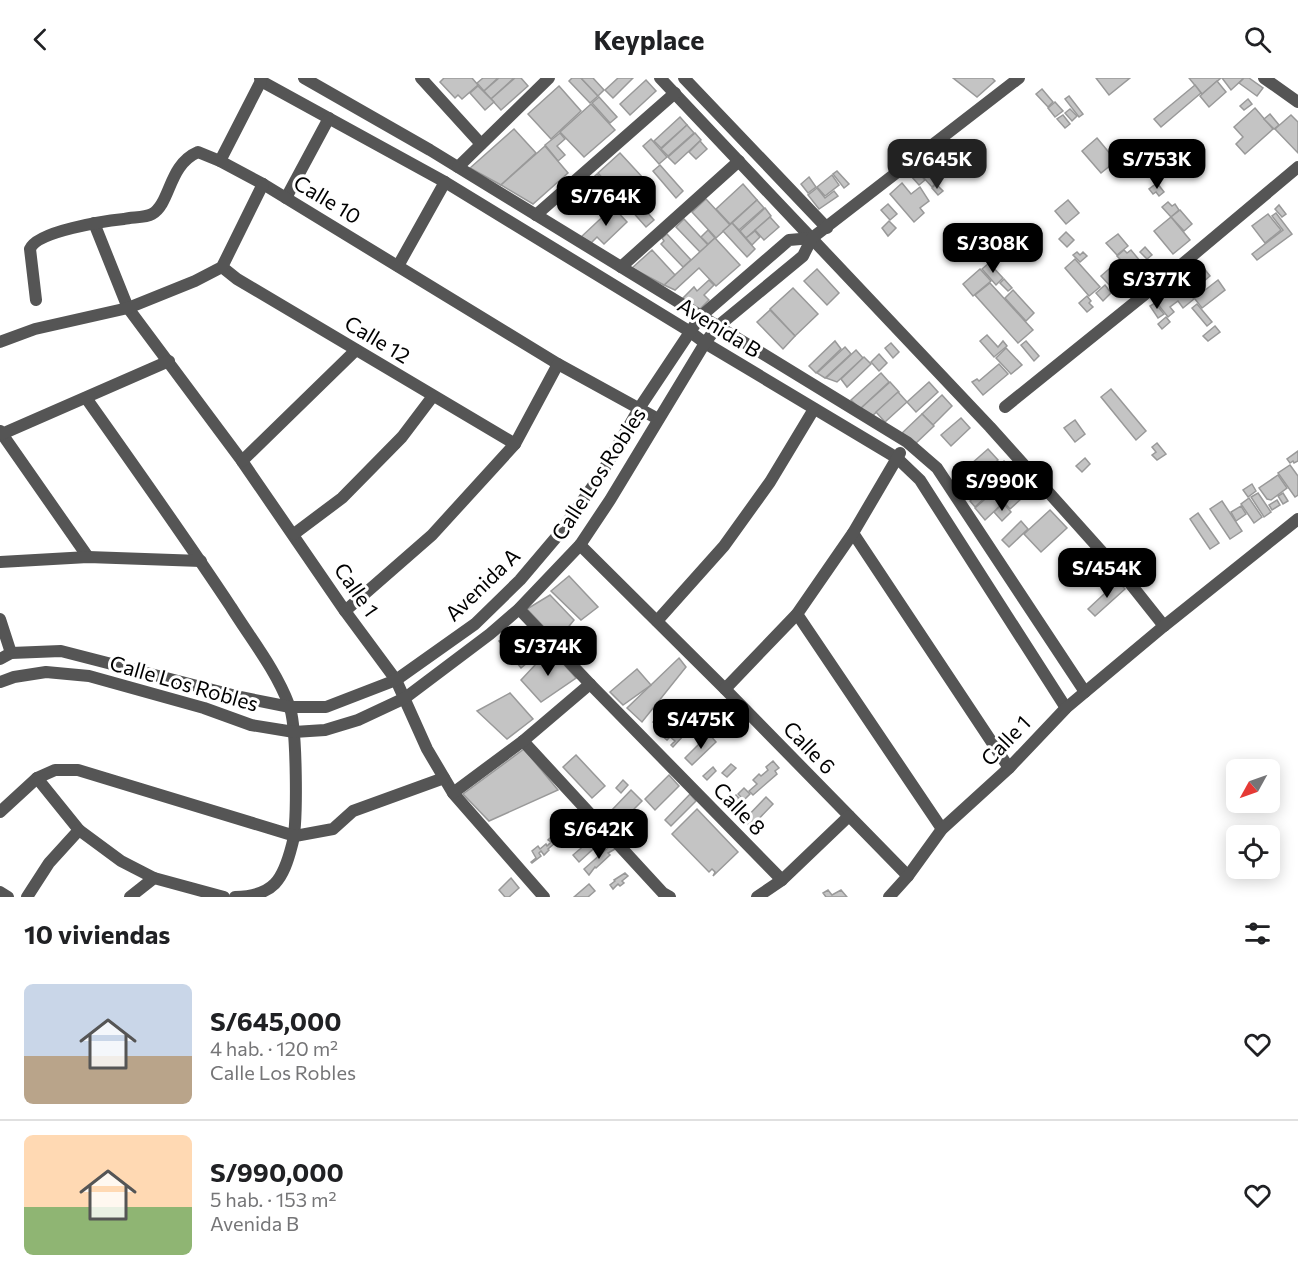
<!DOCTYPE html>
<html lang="es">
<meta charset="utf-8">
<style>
body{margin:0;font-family:Commissioner,sans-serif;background:#f6f6f6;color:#202124;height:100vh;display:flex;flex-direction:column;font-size:22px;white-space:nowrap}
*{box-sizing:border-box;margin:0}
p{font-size:20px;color:#757577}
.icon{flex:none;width:33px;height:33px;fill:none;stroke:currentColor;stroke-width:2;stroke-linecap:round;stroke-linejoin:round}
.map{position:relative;height:819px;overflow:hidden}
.drawer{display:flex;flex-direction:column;background:#fff;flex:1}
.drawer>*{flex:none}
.needle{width:39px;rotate:230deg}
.fabs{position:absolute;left:1226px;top:681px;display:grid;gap:12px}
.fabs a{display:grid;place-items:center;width:54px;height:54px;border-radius:9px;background:#fff;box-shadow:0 3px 15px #0003;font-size:30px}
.price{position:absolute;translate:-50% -51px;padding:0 14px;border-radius:12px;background:#000;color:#fff;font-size:20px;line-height:39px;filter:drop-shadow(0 2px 3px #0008)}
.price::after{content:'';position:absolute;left:50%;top:36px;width:18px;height:14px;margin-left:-9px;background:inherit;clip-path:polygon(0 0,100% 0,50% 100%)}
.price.on{background:#222;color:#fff}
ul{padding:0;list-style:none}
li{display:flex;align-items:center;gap:18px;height:150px;padding:0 24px}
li+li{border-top:2px solid #e0e0e0}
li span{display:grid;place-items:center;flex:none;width:168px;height:120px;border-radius:9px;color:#555}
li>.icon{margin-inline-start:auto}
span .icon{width:72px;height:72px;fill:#fffc;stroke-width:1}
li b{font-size:26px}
h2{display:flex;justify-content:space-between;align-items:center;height:72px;padding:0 24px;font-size:26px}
header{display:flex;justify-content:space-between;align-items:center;height:78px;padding:0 24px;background:#fff;font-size:27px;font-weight:700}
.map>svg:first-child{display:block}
.building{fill:#c4c4c4;stroke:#999;stroke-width:1.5}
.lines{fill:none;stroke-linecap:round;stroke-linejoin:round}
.minor{stroke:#555;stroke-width:12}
.tertiary{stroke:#555;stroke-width:12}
.labels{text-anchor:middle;stroke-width:6;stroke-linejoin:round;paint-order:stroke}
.street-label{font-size:21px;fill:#000;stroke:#fff}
</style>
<header><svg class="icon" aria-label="back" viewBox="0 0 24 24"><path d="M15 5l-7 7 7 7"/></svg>Keyplace<svg class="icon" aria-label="search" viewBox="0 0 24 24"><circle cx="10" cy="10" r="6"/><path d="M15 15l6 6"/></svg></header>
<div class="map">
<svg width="1298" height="819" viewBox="0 0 1298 819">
<rect width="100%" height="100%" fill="#fff"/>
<g class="building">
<path d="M444,0H472L478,7L462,21L458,17L455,20L440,4Z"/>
<path d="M483,0H498L484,13L477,5Z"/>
<path d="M499,0H514L491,21L484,13Z"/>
<path d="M515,0H521L528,8L501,32L491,21Z"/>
<path d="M572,0H581L598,18L590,25L569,3Z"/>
<path d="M581,0H593L604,12L598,18Z"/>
<path d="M618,0H633L613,20L605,12Z"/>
<path d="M953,0H992L995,3L977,19Z"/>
<path d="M1096,0H1130L1109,17Z"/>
<path d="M1189,0H1221L1202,16Z"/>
<path d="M1222,0H1244L1231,12Z"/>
<path d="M1244,0H1249L1263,10L1257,18L1239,5Z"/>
<path d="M646,2L656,13L630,37L620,26Z"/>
<path d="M1217,3L1226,14L1209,29L1200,18Z"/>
<path d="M1195,7L1201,15L1161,49L1154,41Z"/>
<path d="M478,8L494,24L485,32L470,15Z"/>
<path d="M559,8L581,33L551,61L528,36Z"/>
<path d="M1042,11L1053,24L1048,29L1036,16Z"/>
<path d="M1069,18L1083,36L1079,39L1065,21Z"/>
<path d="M599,19L617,39L610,45L592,25Z"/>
<path d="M1248,21L1252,26L1244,32L1240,28Z"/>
<path d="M1055,24L1063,33L1055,39L1048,30Z"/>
<path d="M591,26L615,52L584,79L560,54Z"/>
<path d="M1255,30L1273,51L1245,76L1236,66L1243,59L1234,49Z"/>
<path d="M1070,31L1077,38L1072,43L1065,35Z"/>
<path d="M1270,36L1279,47L1274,51L1264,41Z"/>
<path d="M1063,37L1070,46L1065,50L1057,41Z"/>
<path d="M1291,37L1298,44V75L1275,51Z"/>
<path d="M680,39L687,47L661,70L654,63Z"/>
<path d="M687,47L694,55L668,78L661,71Z"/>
<path d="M514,51L536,75L501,107L470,90Z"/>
<path d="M560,55L565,61L557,68L565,77L558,83L545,67Z"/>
<path d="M695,55L701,62L675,86L668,79Z"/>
<path d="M1097,60L1116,83L1101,95L1082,73Z"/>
<path d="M651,61L667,79L659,86L643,68Z"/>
<path d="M700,63L707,71L696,81L689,74Z"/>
<path d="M545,68L568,95L533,126L501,107Z"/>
<path d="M620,75L644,101L622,122L598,95Z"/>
<path d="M660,87L683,113L676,120L653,93Z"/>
<path d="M938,88L943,93L936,99L939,102L932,109L924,100Z"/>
<path d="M837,93L849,106L844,110L833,96Z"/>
<path d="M917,93L925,102L919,107L911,98Z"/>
<path d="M597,96L621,122L605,137L581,111Z"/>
<path d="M832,97L839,107L825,118L817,109Z"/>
<path d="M809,99L816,109L808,115L801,106Z"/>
<path d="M902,105L911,116L920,109L929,123L920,130L924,135L914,144L890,116Z"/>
<path d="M1157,105L1164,114L1159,118L1156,114L1153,116L1149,111Z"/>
<path d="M743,106L757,122L730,146L716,131Z"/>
<path d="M936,106L943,113L938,117L932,110Z"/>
<path d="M817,110L825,120L834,113L838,118L819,131L808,117Z"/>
<path d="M630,115L654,142L646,149L622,122Z"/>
<path d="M706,121L730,147L716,160L692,134Z"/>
<path d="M757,122L764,130L739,152L732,145Z"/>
<path d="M1068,122L1079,135L1066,146L1055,133Z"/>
<path d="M1168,124L1172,128L1175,126L1179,132L1171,139L1162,129Z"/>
<path d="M888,126L897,136L890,142L881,132Z"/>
<path d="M1279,127L1286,136L1282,139L1275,131Z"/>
<path d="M613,129L627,144L604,166L597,159L591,165L581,159Z"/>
<path d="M765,130L771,138L746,160L740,153Z"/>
<path d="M1180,132L1192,146L1184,153L1171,139Z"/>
<path d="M1276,135L1292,156L1257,182L1252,176L1283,152L1272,138Z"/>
<path d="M1268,136L1281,152L1265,165L1252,148Z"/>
<path d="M770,139L779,149L764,162L755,152Z"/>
<path d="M1171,139L1190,162L1173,176L1154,153Z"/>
<path d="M684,141L708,167L700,174L676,149Z"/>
<path d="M889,143L896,150L888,158L882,150Z"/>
<path d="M732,145L755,171L747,179L723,153Z"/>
<path d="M708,152L715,160L708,166L701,159Z"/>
<path d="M755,153L760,159L752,167L746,160Z"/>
<path d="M1066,154L1074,162L1067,169L1059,161Z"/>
<path d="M667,156L691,182L683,189L661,166L664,163L662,160Z"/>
<path d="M1118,156L1128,168L1117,177L1106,165Z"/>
<path d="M715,160L740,187L716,208L699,190L675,212L664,207Z"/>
<path d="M1145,169L1152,177L1147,181L1140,174Z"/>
<path d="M652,172L675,197L664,207L632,190Z"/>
<path d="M1124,172L1127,175L1131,172L1140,183L1130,192L1117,178Z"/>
<path d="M1077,174L1080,177L1083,174L1087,178L1080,184L1073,177Z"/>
<path d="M1075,181L1100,209L1089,218L1065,190Z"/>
<path d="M1140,183L1148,192L1137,201L1130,193Z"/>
<path d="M989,185L1003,200L996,207L982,191Z"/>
<path d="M1202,188L1210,198L1190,215L1181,205Z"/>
<path d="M817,191L839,215L827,227L804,203Z"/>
<path d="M980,191L991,203L973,218L963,206Z"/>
<path d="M1109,191L1121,205L1114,212L1101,198Z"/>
<path d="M1150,193L1155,199L1143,208L1139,203Z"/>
<path d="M1004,201L1012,210L1008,213L1000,205Z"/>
<path d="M709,202L714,207L704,217L709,222L697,234L683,220L694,209L697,213Z"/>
<path d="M1218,202L1225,212L1202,230L1191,216L1197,212L1200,216Z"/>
<path d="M1180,204L1194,221L1183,230L1178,223L1170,229L1174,234L1168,239L1156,224Z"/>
<path d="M990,205L1033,252L1018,265L975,217Z"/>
<path d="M1105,207L1111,215L1103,223L1096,215Z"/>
<path d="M793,210L818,236L795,258L770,231Z"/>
<path d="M1013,212L1034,235L1026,243L1005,220Z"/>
<path d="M1087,218L1091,223L1089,225L1093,229L1087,234L1079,225Z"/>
<path d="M1155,225L1164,236L1158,240L1150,228Z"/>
<path d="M1197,226L1212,244L1207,248L1192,230Z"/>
<path d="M770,232L795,258L783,271L757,244Z"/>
<path d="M1166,239L1170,244L1162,251L1158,246Z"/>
<path d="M1215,248L1220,254L1208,263L1203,258Z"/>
<path d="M987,257L998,269L1003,263L1007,268L994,279L980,263Z"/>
<path d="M835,263L841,271L816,295L809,288Z"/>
<path d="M1026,263L1039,278L1034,283L1021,267Z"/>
<path d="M891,265L899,274L893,280L885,270Z"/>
<path d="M845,269L851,276L825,300L817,295Z"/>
<path d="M1006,270L1022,287L1011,296L996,280Z"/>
<path d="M856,272L863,280L837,304L826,300Z"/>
<path d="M879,276L887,285L879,293L871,284Z"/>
<path d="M864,279L871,286L847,309L841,301Z"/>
<path d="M999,286L1008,296L983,317L972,304L977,301L979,303Z"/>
<path d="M881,295L889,304L860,331L851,322Z"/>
<path d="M890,304L899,314L872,338L860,331Z"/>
<path d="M929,304L938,314L916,334L907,324Z"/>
<path d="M1111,311L1146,353L1136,362L1101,319Z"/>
<path d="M898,314L907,324L885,344L876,334Z"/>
<path d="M942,317L952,328L933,347L922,336Z"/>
<path d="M922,336L934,348L916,365L901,356Z"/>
<path d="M961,340L970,350L951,368L941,357Z"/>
<path d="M1075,342L1085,356L1075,364L1064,350Z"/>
<path d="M1157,365L1166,376L1157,382L1152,377L1156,374L1152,369Z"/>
<path d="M988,371L998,382L981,397L971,386Z"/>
<path d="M1298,373V383L1294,385L1293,383L1290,385L1287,381Z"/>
<path d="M1085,380L1090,386L1082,394L1076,388Z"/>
<path d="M1015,382L1028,396L1023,401L1010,387Z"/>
<path d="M1004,383L1013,393L993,411L984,401Z"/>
<path d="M1290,387L1298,398V417L1295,419L1278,395Z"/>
<path d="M1014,393L1031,412L1010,431L993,412Z"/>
<path d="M1278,397L1287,410L1271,422L1267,421L1259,410Z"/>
<path d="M982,401L992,413L975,429L970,423L973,420L968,414Z"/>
<path d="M1252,406L1256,413L1248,419L1243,412Z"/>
<path d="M993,414L1003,425L985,442L975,430Z"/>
<path d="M1258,415L1271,434L1264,439L1251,419Z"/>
<path d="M1283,415L1288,423L1283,426L1278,418Z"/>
<path d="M1249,420L1262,439L1254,445L1241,426Z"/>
<path d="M1277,422L1280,427L1272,432L1269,427Z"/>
<path d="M1222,423L1242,453L1230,461L1210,431Z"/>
<path d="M1003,425L1011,434L1002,443L994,434Z"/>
<path d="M1241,428L1246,436L1236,443L1231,434Z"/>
<path d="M1050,432L1067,450L1041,474L1024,456Z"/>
<path d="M1198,435L1219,465L1210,471L1190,441Z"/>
<path d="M1021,443L1028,451L1009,469L1002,462Z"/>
<path d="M1090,471L1097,479L1072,503L1065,495Z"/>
<path d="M569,498L598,529L581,542L551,513Z"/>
<path d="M1118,503L1125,511L1095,538L1088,531Z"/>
<path d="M550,517L574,542L557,563L527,531Z"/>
<path d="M512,557L532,581L521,590L499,563Z"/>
<path d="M550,571L576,600L541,624L521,602Z"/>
<path d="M679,580L686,589L642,644L627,630Z"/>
<path d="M637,591L651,607L623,627L610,614Z"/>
<path d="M510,615L533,641L507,661L477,633Z"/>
<path d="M676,624L678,626L666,640L663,637L659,642L662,644L659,647L653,644L670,625L673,627Z"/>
<path d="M694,632L701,638L700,641L701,640L705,644L708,640L711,642L704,650L697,643L673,669L671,667L675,663L670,659L667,662L662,658L669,650L673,654L677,651L679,654L681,652L678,649L688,639L692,642L693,640L690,636Z"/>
<path d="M709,656L716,664L692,687L685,680L701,664L703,666L705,663L704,661Z"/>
<path d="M524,671L558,712L489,743L463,716Z"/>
<path d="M576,677L605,708L592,720L563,689Z"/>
<path d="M773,683L779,690L775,693L777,696L753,717L749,713L757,706L753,702L759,696L761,698L768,692L766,689Z"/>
<path d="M731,686L736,690L727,699L722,695Z"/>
<path d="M713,689L716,693L707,702L703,698Z"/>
<path d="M669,697L679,708L655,732L645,721Z"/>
<path d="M623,702L628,707L621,715L616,710Z"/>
<path d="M744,710L750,716L744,722L738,716Z"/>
<path d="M631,712L642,723L621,744L610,734Z"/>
<path d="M690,716L696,723L671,748L665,742Z"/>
<path d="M736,717L745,726L736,734L728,725Z"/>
<path d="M766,719L773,726L751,749L744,742Z"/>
<path d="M697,731L738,774L713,798L715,794L712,791L709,794L672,756Z"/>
<path d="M579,739L585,745L574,754L580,760L573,766L568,760L563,765L556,758L552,762L555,765L548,771L549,772L544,777L541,773L539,775L541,778L532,785L531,784L536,780L532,773L538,768L540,771L546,766L547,768L551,764L548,762L559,752L562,756L567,751L562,745L565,743L570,748Z"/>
<path d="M599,760L602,763L579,784L573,777L587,765L590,769Z"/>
<path d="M611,767L615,771L608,775L610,777L596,790L595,789L589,797L584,791Z"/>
<path d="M625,795L628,798L622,803L624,805L620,808L618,806L613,811L610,807L615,803L614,802Z"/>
<path d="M511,800L519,810L509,819H505L499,812Z"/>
<path d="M589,806L595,813L588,819H574Z"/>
<path d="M828,812L832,817L841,812L847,819H826L823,815Z"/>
</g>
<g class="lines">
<g class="minor">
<path d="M260,0L261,3L445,104L689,253L705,265L897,380L920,402L1066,630"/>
<path d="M304,0L430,72L907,364L937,390L1085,614"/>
<path d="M421,0L481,66"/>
<path d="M660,0L990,349L1129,504L1164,548"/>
<path d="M684,0L827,150"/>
<path d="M220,83L261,3"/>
<path d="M458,89L549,0"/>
<path d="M286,120L329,40"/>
<path d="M536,137L675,15"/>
<path d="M94,145L128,230L242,383L345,533L396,602L427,671L453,715L544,819"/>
<path d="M398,188L445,104"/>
<path d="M222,189L237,201L515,366"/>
<path d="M621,189L739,83"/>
<path d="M36,222L30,171C37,153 105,143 124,141C132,139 145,140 152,136C171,125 168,87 198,74L220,83L263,106L558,286L658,341"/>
<path d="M0,264L35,251L128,230L195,203L222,189L263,106"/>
<path d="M86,320C135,389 184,458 231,529C251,561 276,592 289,627C297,646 298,747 292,767C283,802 274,818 235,819"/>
<path d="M1005,329L1180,188L1298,89"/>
<path d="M0,353L88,479"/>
<path d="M2,356L169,283"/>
<path d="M242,383L356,272"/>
<path d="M853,455L1009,690"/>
<path d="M294,456L342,420L402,359L433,318"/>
<path d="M580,467L725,611L908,798"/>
<path d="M0,484L88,479L201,483"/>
<path d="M519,531L590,606L782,802"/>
<path d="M345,533L432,457L515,366L558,286"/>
<path d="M797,536L942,751"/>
<path d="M0,541L11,575"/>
<path d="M657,543L724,468L770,404L814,331"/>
<path d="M0,581L11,575L61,573L240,619L290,629H326L396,602L475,546L520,502L559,456L600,398L640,329L700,239L789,162L812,160"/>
<path d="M0,604L14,599L46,594L89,598L204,630L251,647L294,654L325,652L358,642L405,620L490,556L519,531L580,467L610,422L705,265L717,249L803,178L812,160L1019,0"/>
<path d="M725,611L797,536L853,455L900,375"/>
<path d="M523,663L663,815L670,819"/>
<path d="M37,700L79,752L121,783L154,800"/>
<path d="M453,715L523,663L590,606"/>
<path d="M0,734L37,700L55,692H78L295,758L333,751L353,733L444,700"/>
<path d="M0,814L8,819"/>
<path d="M27,819L49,785L79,752"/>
<path d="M130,819L154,800L224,819"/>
<path d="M757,819L782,802L849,738"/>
<path d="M889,819L908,798L942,751L1009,690L1066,630L1164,548L1298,441"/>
</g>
<path class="tertiary" d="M1264,0L1298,24"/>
</g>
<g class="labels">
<g class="street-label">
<text transform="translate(327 122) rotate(31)" y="7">Calle 10</text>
<text transform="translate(719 250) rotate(32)" y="7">Avenida B</text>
<text transform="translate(377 262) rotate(31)" y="7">Calle 12</text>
<text transform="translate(599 396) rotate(-57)" y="7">Calle Los Robles</text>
<text transform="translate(483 507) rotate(-44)" y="7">Avenida A</text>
<text transform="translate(356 512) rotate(55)" y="7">Calle 1</text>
<text transform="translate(184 606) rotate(16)" y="7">Calle Los Robles</text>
<text transform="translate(1006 663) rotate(-46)" y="7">Calle 1</text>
<text transform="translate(809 670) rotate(46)" y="7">Calle 6</text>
<text transform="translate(739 731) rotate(46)" y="7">Calle 8</text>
</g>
</g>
</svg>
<div class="fabs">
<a><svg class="needle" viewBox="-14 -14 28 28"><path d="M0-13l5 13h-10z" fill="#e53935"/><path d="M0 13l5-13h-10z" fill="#757577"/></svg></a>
<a><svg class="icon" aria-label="locate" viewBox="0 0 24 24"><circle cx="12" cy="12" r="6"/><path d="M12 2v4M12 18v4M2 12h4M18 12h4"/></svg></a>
</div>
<b class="price on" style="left:937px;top:112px">S/645K</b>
<b class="price" style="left:1157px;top:112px">S/753K</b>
<b class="price" style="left:606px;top:149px">S/764K</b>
<b class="price" style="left:993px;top:196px">S/308K</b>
<b class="price" style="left:1157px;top:232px">S/377K</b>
<b class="price" style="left:1002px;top:434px">S/990K</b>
<b class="price" style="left:1107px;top:521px">S/454K</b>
<b class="price" style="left:548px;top:599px">S/374K</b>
<b class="price" style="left:701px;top:672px">S/475K</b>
<b class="price" style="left:599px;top:782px">S/642K</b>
</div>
<section class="drawer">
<h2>10 viviendas<svg class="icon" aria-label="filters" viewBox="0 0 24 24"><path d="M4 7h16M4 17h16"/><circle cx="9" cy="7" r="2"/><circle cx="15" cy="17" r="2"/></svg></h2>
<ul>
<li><span style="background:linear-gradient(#c9d6e8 60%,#b9a48a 0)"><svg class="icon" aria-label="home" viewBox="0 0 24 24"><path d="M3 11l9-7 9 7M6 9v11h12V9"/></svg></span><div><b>S/645,000</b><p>4 hab. · 120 m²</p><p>Calle Los Robles</p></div><svg class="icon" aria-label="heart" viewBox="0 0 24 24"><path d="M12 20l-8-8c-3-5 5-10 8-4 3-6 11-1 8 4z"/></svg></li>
<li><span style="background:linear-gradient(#ffd9b3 60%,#8fb573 0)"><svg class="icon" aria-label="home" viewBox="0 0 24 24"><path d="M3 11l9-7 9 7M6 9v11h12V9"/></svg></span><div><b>S/990,000</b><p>5 hab. · 153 m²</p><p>Avenida B</p></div><svg class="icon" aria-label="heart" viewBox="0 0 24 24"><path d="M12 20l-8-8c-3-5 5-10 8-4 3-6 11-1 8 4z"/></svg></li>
</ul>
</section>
